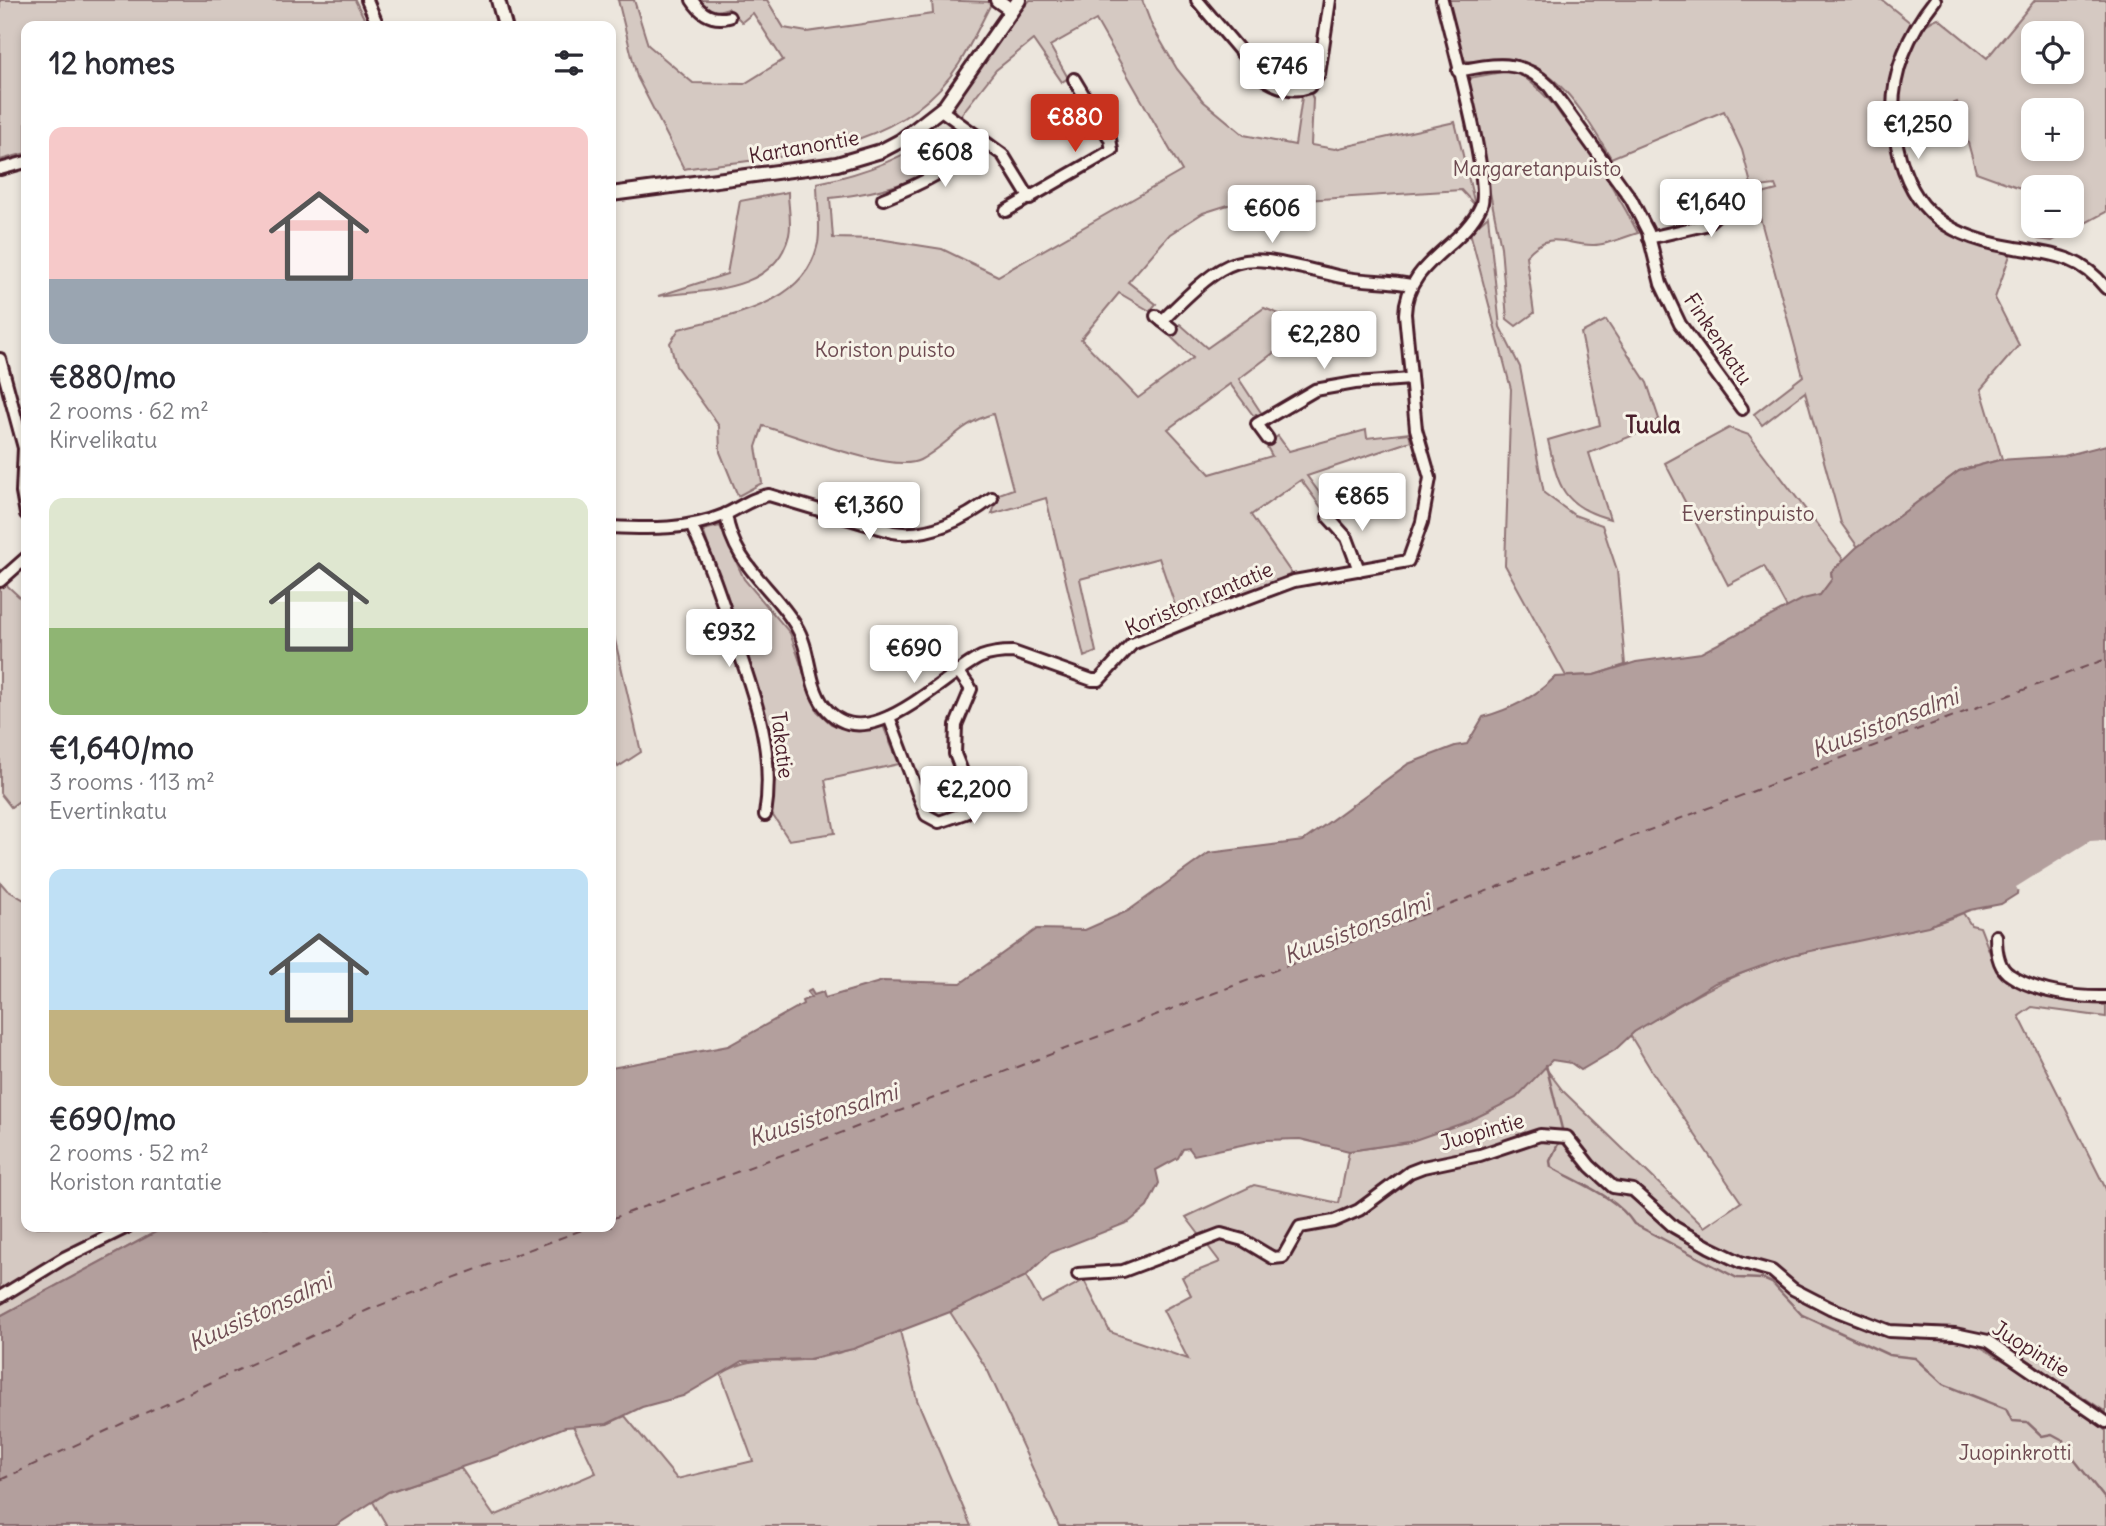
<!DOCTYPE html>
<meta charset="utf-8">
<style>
body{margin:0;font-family:Delius,sans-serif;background:#f2f2f3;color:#2b2b33;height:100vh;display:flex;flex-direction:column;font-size:26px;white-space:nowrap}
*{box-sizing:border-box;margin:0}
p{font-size:23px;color:#7c7c81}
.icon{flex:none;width:38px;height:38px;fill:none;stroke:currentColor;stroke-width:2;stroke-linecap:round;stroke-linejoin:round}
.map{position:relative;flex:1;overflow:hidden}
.drawer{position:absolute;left:21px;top:21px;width:595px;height:1211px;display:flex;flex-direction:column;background:#fff;border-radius:14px;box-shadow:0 4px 10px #0003}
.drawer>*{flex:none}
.buttons{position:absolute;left:2021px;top:21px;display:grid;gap:14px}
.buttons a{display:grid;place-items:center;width:63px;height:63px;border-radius:14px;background:#fff;box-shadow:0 4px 10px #0003;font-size:35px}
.price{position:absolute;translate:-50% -60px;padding:0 16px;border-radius:7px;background:#fff;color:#222;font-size:23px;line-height:46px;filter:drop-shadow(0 2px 4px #0008)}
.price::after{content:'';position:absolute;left:50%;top:42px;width:21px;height:16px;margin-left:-10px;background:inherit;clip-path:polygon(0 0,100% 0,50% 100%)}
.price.selected{background:#c8321e;color:#fff}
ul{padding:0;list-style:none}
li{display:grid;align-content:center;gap:14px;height:371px;padding:0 28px}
li span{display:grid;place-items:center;height:217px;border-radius:14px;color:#555}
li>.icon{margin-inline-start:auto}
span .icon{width:126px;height:126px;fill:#fffc;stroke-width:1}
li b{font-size:30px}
h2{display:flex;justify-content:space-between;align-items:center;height:84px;padding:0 28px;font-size:30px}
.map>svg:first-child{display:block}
.green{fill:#d5c9c2;stroke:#907476;stroke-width:2;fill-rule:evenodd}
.water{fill:#b39f9d;stroke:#896c6f;stroke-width:2}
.pier{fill:#ece6dd}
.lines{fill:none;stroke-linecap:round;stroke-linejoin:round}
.stream{stroke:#896c6f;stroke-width:2.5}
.ferry{stroke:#6f4c53;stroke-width:2;stroke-dasharray:9 7;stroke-linecap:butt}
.minor-casing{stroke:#4a1f2b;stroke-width:16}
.tertiary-casing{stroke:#4a1f2b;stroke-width:18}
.minor{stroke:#f7f3e8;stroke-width:10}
.tertiary{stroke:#f7f3e8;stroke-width:12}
.labels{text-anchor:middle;stroke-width:6;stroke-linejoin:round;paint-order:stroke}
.street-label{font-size:21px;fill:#4a1f2b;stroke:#f7f3e8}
.park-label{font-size:21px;fill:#6d4a51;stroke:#f7f3e8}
.neighbourhood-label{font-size:23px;font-weight:bold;fill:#4a1f2b;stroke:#f7f3e8}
.water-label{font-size:23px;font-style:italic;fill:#6f4c53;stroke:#f7f3e8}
</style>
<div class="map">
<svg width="2106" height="1526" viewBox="0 0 2106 1526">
<rect width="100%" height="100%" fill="#ece6dd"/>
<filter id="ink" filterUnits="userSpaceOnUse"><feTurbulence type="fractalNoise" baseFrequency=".0143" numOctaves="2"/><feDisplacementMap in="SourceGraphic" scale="14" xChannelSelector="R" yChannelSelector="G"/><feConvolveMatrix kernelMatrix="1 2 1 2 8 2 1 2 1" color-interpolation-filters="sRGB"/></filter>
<g filter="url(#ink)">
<g class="green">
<path d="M0,0H355L368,26H26V153L0,160Z"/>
<path d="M618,0H634L648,45L693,83L744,84L783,60L753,13L742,22L728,8L714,12L699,0H767L784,28L807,32L933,14L932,0L992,2C981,23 971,44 959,64C900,156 781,155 684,169L637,77Z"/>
<path d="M1030,0H1142L1152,26L1177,69L1203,101L1244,135L1295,145L1302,97L1310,91L1313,99L1311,145L1335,149L1455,122L1475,205L1461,190L1228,205L1203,213L1170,234L1128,282L1156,304L1150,311L1119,293L1081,339L1138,398L1193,358L1169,335L1180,324L1207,348L1264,308L1299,322L1358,327V336L1292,339L1239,379L1262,414L1253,415L1230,384L1168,429L1210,474L1272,456L1266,445L1278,436L1289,451L1366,430L1367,438L1409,433L1411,441L1307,476L1329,506L1323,510L1301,480L1251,515L1294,577L1178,614L1159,558L1080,579L1096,652L1084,657L1046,498L992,514L999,494L1013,489L993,414C960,423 948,445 920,460C893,474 795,435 763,426L756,447L762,483L738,496L720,452L719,426L676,366L670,343L679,329C731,315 806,305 818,243C821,225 817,202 817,183C868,173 907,156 950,127L972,142C927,180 888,192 830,198L833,238L879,239L942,249L998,276L1182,171L1096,20L1050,46L1068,78L1062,82L1033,40L996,70L960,116L953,108L1008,26Z"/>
<path d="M1447,0H1882L1912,24C1882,75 1884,114 1902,169C1907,186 1912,204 1927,216C1951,234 1982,244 2010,255L1995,298L2019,345L1981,389L2002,459L1959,471L1858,547L1841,523L1805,392L1762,425L1754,414L1803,376L1755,199L1762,194L1777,190L1775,185L1752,188L1742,150L1724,111L1611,158C1586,117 1556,61 1503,58C1489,57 1471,66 1460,58Z"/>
<path d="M2035,0H2106V212L2052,241L2038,239L2035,226H2072V187H2034L2033,220L2026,190L1976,172L1957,102L1899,125C1897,95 1903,30 1938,18L1987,58ZM2034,33H2072V72H2034ZM2034,110H2072V149H2034Z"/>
<path d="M1513,70C1556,92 1615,188 1638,233C1624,237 1607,245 1594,245C1565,246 1551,228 1526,256L1534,313L1516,326L1507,319L1501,247L1468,84L1469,78Z"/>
<path d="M788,192C788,205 792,223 789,235C775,293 705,290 658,296L727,274L740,201Z"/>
<path d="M1488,216L1500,327L1520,367L1544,493L1574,515L1602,525L1617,570L1625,665L1594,675L1566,676L1505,565L1511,389L1470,232Z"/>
<path d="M1606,320L1647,383L1659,419L1649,429L1589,453L1610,519C1561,506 1558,485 1548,440L1600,425L1581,333Z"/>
<path d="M1729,428L1749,435L1844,560L1831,572L1832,579L1820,595L1787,608L1764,566L1728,585L1665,463Z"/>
<path d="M720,526L744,579L790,633L817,711L831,724L841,728L882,723L899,764L825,780L835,833L789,840L772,814L776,758L770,729L703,530Z"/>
<path d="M0,579L26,603V800L23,798L11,807L0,793Z"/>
<path d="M611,623L641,752L618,767L611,755Z"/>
<path d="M0,882L7,890L26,901V1227H165L0,1316Z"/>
<path d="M1963,913L1971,925L1980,927C1987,944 1994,970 2009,981C2031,996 2080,1005 2106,1005V1017L2032,1007L2019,1016L2106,1189V1412L1996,1339L1974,1332L1975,1344L2067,1397L2106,1431V1526H1059L988,1371L950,1312L1026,1276L1041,1303L1084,1280L1110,1332L1188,1359L1163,1310L1191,1295L1182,1277L1220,1262L1186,1217L1254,1185L1339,1203L1349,1151L1409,1142L1544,1066L1563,1091L1704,1227L1741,1202L1653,1073L1630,1035C1642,1025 1658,1018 1671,1010C1728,975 1789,952 1855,939C1892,932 1928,929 1963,913Z"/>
<path d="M900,1331L917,1400L971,1526H387L373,1502L388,1492L460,1467L494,1516L596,1473L573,1426L607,1424L625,1416L677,1479L753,1461L721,1374C758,1352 773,1365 811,1359C842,1354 871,1342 900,1331Z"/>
</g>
<path class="water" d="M2106,445V841L2091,843L2018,887L2017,894L2001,904L1970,910L1928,926L1792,955L1715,983L1634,1032L1615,1050L1581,1070L1571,1063L1552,1060L1516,1098L1469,1121L1409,1142L1349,1151L1300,1139L1265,1140L1194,1155L1189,1148L1183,1149L1178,1158L1156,1170L1159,1183L1147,1207L1129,1222L1050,1253L1026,1276L950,1312L853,1349L809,1359L743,1361L683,1396L642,1407L607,1424L565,1427L497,1455L388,1492L335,1526H0V1316L165,1227H611V1068L728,1046L803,1004L802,1001L811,997L807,992L811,990L814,995L823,992L825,998L883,981L961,983L1037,929L1085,930L1128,911L1209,853L1303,841L1408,764L1455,746L1467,744L1483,717C1511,709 1534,698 1555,677L1594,675L1636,662L1701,653L1803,599L1820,595L1832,579L1831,572L1856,548L1959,471L1999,460L2064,456Z"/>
<path class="pier" d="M2106,840V845L2092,846L2018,891L2016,887L2090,841Z"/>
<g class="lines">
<g class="stream">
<path d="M1523,74L1545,92L1563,118"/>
<path d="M1546,1065L1563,1133"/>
<path d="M1559,1142L1550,1161L1551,1167C1579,1183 1617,1197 1634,1224L1737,1278L1763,1279L1772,1283L1802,1315L1889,1355L1915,1358L1943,1384L2006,1409L2012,1421L2027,1422L2042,1436L2052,1434L2063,1440L2065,1448L2106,1500"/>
</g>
<g class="ferry">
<path d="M611,1219L2106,659"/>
<path d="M0,1480L370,1309L590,1227"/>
</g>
<g class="minor-casing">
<g id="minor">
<path d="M367,0L378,26"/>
<path d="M692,0C701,14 712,21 729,17"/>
<path d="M1197,0L1263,78C1276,87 1293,93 1309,87L1319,74L1330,0"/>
<path d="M1935,0C1904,39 1887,83 1895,134C1906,205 1940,235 2010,247C2049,254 2079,254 2106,288"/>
<path d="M1458,71C1493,64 1522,58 1549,86L1631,199L1648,232L1661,284L1680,324L1742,409"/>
<path d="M941,110L1003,155L1030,199"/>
<path d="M0,169L26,162"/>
<path d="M883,199C921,184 953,169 981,139"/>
<path d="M1006,211L1112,150L1110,139L1074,79"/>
<path d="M1649,238L1705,225L1733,200L1756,192"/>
<path d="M1156,316L1172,329"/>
<path d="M1162,321C1240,243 1239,254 1342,277C1365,282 1388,280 1411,285"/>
<path d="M0,359L24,448L22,492L26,514"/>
<path d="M1268,439L1257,424L1315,390L1355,383L1411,379"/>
<path d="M726,514C733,565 772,586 796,626C811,650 807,683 824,706C866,762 943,674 981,657C991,653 1002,652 1013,652L1092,680H1099L1132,644L1195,618L1294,581L1408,561L1422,522L1430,478L1416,429L1405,314C1406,262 1463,247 1481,206C1492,182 1450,34 1442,0"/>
<path d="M1328,517L1347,538L1359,570"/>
<path d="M691,525C708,559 720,595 732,631C753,692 776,749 765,815"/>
<path d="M611,527C649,529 688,530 724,515C740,508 751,498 769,495L893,532C928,538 965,519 992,498"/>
<path d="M0,581L26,558"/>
<path d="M889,717L926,815L939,822L965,813L963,774L955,754L956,725L971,689L958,671"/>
<path d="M1996,936C1996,949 1998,968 2010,975C2035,992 2077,998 2106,997"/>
<path d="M1078,1274L1123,1271L1221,1234L1243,1240L1273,1258L1283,1257L1300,1227L1334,1221L1359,1210L1410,1172L1423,1167L1480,1155L1540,1135L1567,1137L1590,1166L1613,1187L1633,1190L1674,1227L1709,1247L1740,1262L1772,1271L1793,1289L1830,1308L1889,1331L1955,1334L1988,1341L2106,1422"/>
<path d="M0,1297L64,1258L127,1227"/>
</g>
</g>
<g class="tertiary-casing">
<g id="tertiary">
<path d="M498,0L505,26"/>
<path d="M997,0L1011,10"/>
<path d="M611,194L837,164L881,151L900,141L945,106L1019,0"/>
</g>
</g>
<use href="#minor" class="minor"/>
<use href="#tertiary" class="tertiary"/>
</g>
</g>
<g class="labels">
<g class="street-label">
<text transform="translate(804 147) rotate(-10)" y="7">Kartanontie</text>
<text transform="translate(1718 339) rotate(56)" y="7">Finkenkatu</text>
<text transform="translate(1199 599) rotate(-23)" y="7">Koriston rantatie</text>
<text transform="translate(782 745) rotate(83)" y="7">Takatie</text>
<text transform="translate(1482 1132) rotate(-16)" y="7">Juopintie</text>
<text transform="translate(2031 1349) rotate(32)" y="7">Juopintie</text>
</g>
<g class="park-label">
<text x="1537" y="176">Margaretanpuisto</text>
<text x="885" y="357">Koriston puisto</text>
<text x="1748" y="521">Everstinpuisto</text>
<text x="2015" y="1460">Juopinkrotti</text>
</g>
<g class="neighbourhood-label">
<text x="1653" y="433">Tuula</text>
</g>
<g class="water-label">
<text transform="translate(1885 723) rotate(-21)" y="8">Kuusistonsalmi</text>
<text transform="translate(1357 929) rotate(-21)" y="8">Kuusistonsalmi</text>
<text transform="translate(823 1115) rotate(-18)" y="8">Kuusistonsalmi</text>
<text transform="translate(260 1312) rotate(-25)" y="8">Kuusistonsalmi</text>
</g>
</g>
</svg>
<div class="buttons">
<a><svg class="icon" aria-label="locate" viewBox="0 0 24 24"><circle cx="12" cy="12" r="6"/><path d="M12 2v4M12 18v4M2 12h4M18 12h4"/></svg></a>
<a>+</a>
<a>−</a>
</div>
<b class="price" style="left:1282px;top:103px">€746</b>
<b class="price selected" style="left:1075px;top:154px">€880</b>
<b class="price" style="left:1918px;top:161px">€1,250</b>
<b class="price" style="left:945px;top:189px">€608</b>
<b class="price" style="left:1711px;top:239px">€1,640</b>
<b class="price" style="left:1272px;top:245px">€606</b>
<b class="price" style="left:1324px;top:371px">€2,280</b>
<b class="price" style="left:1362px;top:533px">€865</b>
<b class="price" style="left:869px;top:542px">€1,360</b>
<b class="price" style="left:729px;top:669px">€932</b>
<b class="price" style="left:914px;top:685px">€690</b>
<b class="price" style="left:974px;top:826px">€2,200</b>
<section class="drawer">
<h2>12 homes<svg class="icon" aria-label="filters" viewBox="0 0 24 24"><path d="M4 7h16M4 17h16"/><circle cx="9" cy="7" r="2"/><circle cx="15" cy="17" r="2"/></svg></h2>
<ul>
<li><span style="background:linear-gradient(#f6c9c9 70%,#9aa5b1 0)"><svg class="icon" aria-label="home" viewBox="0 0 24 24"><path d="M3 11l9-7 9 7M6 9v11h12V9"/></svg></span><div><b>€880/mo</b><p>2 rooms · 62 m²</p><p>Kirvelikatu</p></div></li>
<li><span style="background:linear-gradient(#dfe7d0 60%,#8fb573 0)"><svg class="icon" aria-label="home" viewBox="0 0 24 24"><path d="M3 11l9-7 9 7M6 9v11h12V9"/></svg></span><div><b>€1,640/mo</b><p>3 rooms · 113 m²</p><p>Evertinkatu</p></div></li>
<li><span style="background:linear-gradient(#bfe0f5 65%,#c2b280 0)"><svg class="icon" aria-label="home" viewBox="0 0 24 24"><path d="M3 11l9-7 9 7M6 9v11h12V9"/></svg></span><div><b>€690/mo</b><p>2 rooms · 52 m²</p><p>Koriston rantatie</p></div></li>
</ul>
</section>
</div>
